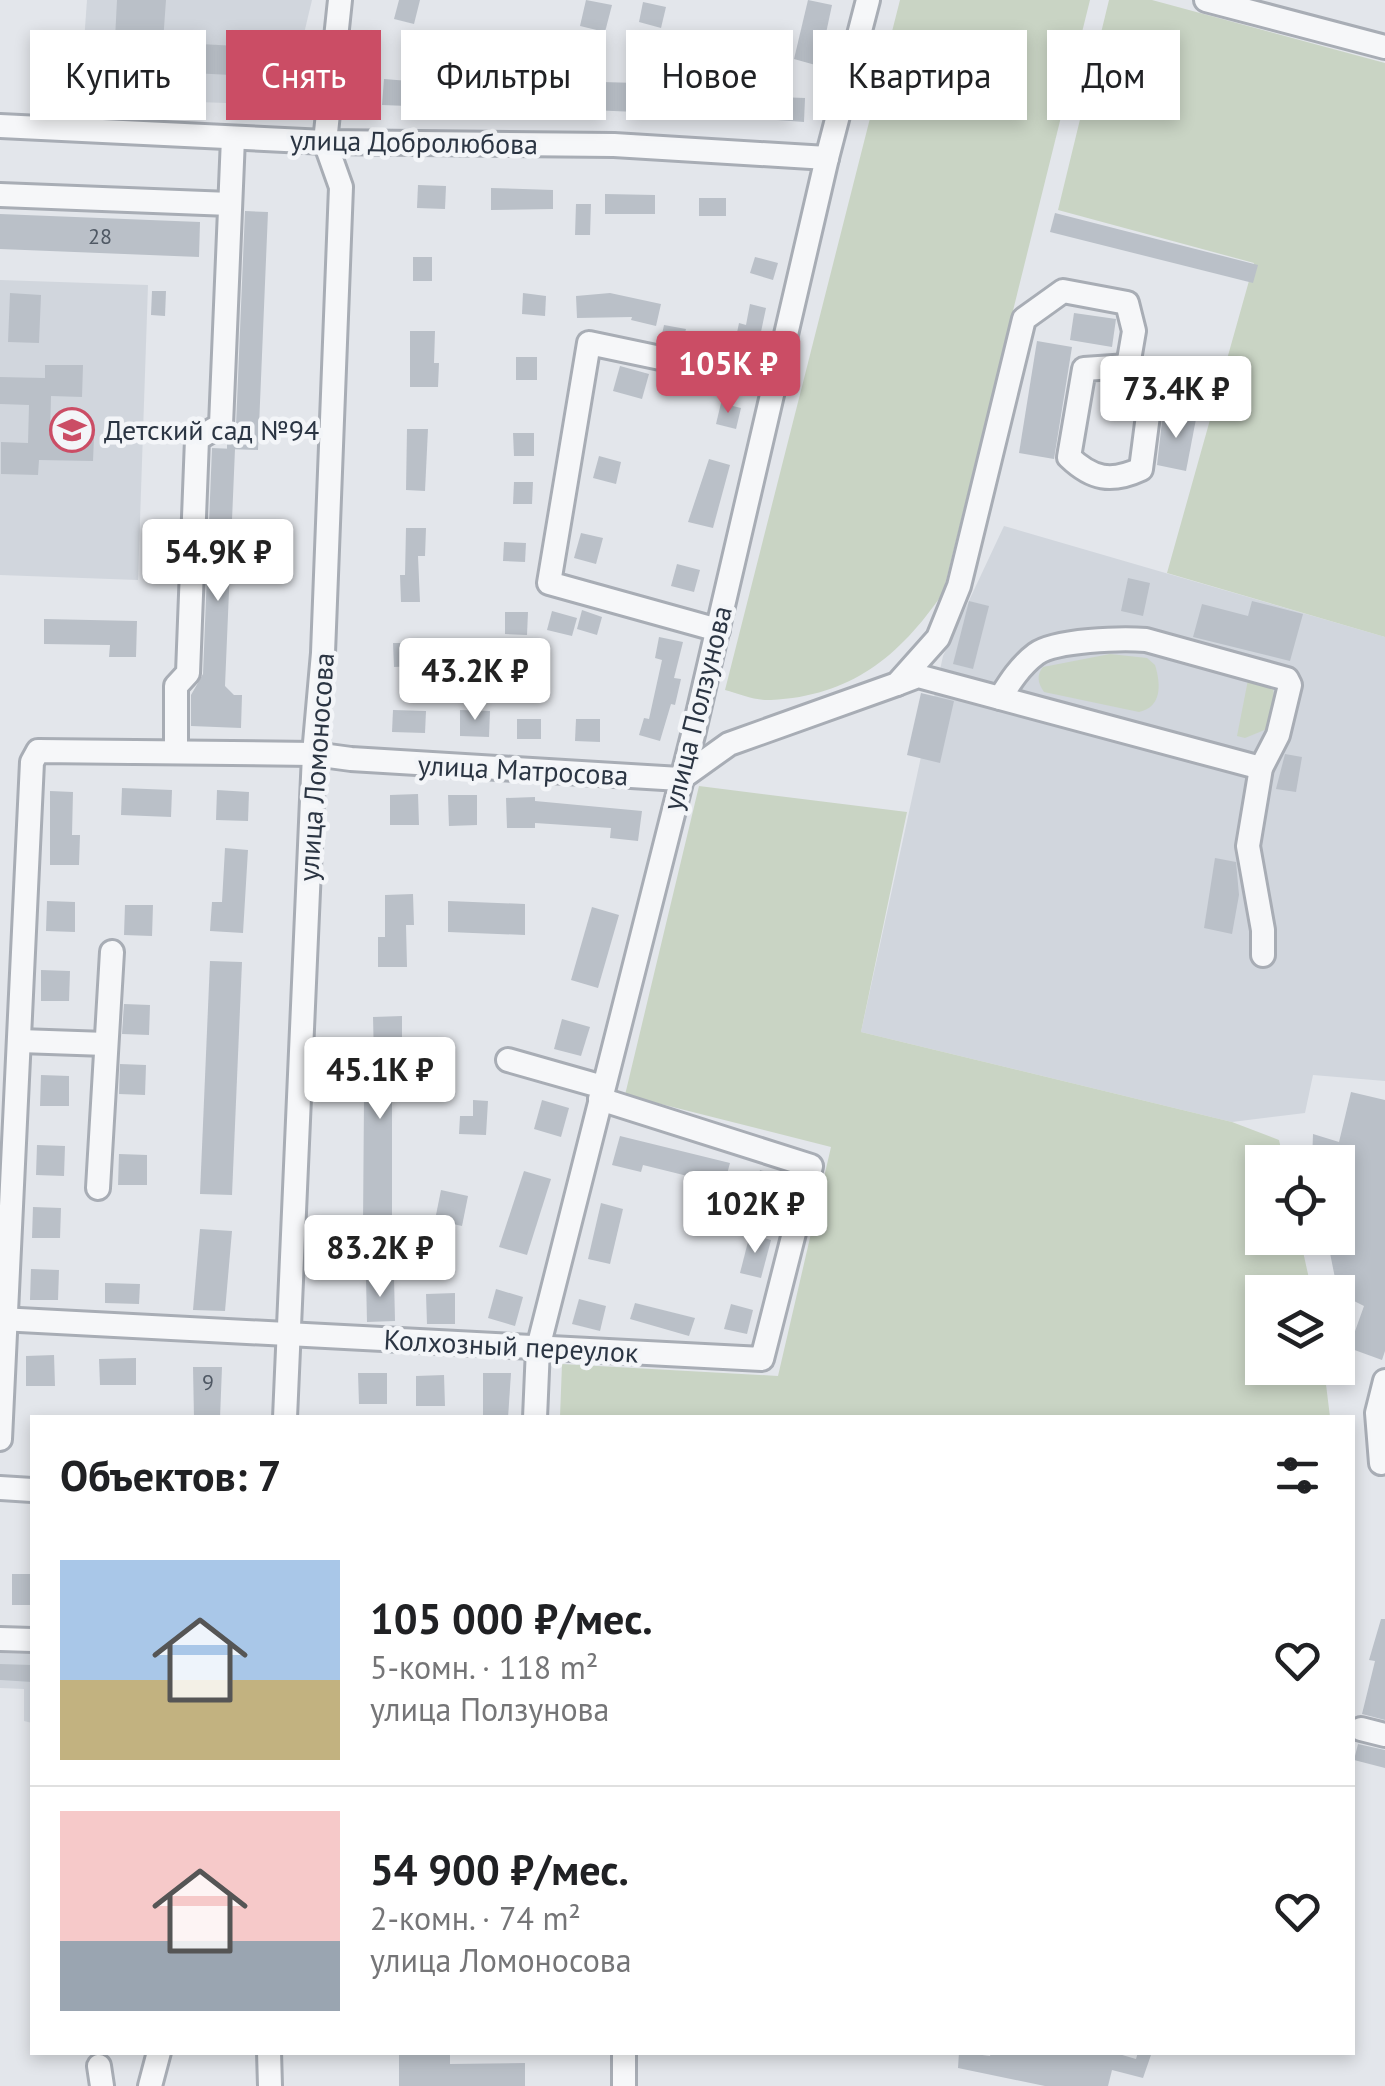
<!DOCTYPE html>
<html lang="ru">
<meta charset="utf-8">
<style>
body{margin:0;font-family:"PT Sans",sans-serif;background:#f6f6f6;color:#202124;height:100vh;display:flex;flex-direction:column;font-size:38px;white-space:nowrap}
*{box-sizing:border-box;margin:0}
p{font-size:32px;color:#757577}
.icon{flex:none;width:55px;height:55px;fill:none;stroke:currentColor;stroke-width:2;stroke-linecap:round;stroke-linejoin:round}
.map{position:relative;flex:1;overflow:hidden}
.details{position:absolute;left:30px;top:1415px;width:1325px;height:640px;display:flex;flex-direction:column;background:#fff;border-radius:0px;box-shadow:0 5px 15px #0003}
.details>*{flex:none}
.guide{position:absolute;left:30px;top:30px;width:1325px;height:90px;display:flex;gap:20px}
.controls{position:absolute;left:1245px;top:1145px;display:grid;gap:20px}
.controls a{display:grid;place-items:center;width:110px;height:110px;border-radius:0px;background:#fff;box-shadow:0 5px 15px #0003;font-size:50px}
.price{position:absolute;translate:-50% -85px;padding:0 22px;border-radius:10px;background:#fff;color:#222;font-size:32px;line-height:65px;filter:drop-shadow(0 2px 5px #0008)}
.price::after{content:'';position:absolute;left:50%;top:60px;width:30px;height:22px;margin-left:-15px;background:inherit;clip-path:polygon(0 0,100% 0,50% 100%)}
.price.on{background:#cb4d65;color:#fff}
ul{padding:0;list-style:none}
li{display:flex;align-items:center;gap:30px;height:250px;padding:0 30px}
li+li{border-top:2px solid #e0e0e0}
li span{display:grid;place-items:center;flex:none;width:280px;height:200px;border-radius:0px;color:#555}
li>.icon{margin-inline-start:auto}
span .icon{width:120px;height:120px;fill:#fffc;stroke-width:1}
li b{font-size:42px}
h2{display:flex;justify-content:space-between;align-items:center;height:120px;padding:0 30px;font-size:42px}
.chip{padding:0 35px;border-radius:0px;background:#fff;box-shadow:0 5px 15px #0003;font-size:35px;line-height:90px}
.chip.on{background:#cb4d65;color:#fff}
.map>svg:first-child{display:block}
.built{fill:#d1d6dd}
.green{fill:#c9d4c4}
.building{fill:#bac0c8}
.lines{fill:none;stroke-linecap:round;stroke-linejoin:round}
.minor-casing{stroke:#a8adb5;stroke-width:28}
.minor{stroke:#f6f7f9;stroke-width:22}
.labels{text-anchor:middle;stroke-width:9;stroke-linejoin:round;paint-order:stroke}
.number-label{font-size:22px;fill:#4f5864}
.street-label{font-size:28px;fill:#2b3543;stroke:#f3f5f8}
.poi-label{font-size:28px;fill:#2b3543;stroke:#f3f5f8;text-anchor:start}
</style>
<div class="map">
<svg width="1385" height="2086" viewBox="0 0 1385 2086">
<rect width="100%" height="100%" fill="#e3e6eb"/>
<g class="built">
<path d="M87,0H312L287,105L80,98Z"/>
<path d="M0,280L148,285L138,580L0,575Z"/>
<path d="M1004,526L1385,637V1081L1313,1075L1305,1113L1232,1122L861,1032L943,656Z"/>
<path d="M0,1653L32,1654V1723L24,1721V1689L0,1688Z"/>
</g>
<g class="green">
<path d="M900,0H1090L943,593C899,657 851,696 771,700C756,701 739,694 725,690Z"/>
<path d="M1109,0H1152L1385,63V637L1167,573L1254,263L1058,210Z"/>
<path d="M1110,654L1147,658L1155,665C1161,684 1162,707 1139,712L1044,692C1038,683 1036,676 1043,667Z"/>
<path d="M1248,680L1273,686L1274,697L1267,729L1245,738L1237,736Z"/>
<path d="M699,786L907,812L861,1032L1232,1122L1279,1140L1284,1162H1262V1238H1300L1312,1292H1262V1368H1324L1330,1417H560L562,1364L778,1376L831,1147L625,1095Z"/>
</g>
<g class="building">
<path d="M117,0H166L163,42L237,46L238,37L272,39L270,77L93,68L94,38L115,39Z"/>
<path d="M399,0H420L414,24L394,19Z"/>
<path d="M586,0L612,5L605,32L580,26Z"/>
<path d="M808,0L832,5L819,66L794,59Z"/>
<path d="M643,2L666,7L661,28L639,22Z"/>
<path d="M505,77L534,79L532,116L503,115V108L451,106L453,78L504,81Z"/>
<path d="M384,79L409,81L408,106L382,105Z"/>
<path d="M565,81L638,83L637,112L590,110L589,116L564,115Z"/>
<path d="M673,87L697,89V95H744V119L672,113Z"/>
<path d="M778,97L805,98L804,122L777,120Z"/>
<path d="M418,185L446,186L445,209L417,208Z"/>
<path d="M491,188L553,190V209L491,210Z"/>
<path d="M605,194L655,195V214H605Z"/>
<rect x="699" y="198" width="27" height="18"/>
<path d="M576,204H591L590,235H575Z"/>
<path d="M245,211L268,212L258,450L227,449V439L236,426Z"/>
<path d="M1055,213L1258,265L1253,283L1050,232Z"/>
<path d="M0,214L200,222L199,257L0,249Z"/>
<rect x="413" y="257" width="19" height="24"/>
<path d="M755,257L778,263L773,280L750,273Z"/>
<path d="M152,291H166L165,316L151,315Z"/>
<path d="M10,293L41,295L39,343L8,342Z"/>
<path d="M523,293L546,296L545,316L522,314Z"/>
<path d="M610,293L661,304L656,326L631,320L632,317L577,318L576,296Z"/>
<path d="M750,304L766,308L757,351L734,347L739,323L746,325Z"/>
<path d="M1074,313L1116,319L1112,347L1070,340Z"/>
<path d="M664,325L686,329L682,344L661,339Z"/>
<path d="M410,331H435L434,363H439L438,387H410Z"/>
<path d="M1037,341L1072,347L1054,459L1019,453Z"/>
<rect x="516" y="357" width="21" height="23"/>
<path d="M45,365H83L82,397L51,396L50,436L94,437L93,461L39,460L38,475L1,474V442L28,443L29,405L0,404V377L45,378Z"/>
<path d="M620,366L649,374L642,399L613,391Z"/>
<path d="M721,403L741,408L736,429L716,424Z"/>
<path d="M1163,413L1196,419L1186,471L1157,465Z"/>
<path d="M407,429H428L425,491L406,490Z"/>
<path d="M513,433H534V456H514Z"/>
<path d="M212,448L235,449L225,686L234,695H242L241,728L191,726V695L203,674Z"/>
<path d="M599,456L621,462L616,484L593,478Z"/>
<path d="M709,459L730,465L713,528L688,522Z"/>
<path d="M514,482H533L532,504H513Z"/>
<path d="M406,528H426L425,556H418L420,602H401L400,575H405Z"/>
<path d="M581,533L603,538L596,564L574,558Z"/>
<path d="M504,542L526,543L525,562L503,561Z"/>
<path d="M677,564L700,570L694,592L671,586Z"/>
<path d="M1128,578L1150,583L1143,616L1121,611Z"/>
<path d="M969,601L989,606L973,669L953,664Z"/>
<path d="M1252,601L1303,614L1290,661L1193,637L1202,604L1248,616Z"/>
<path d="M582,610L602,617L597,635L577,629Z"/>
<path d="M552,611L577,618L572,636L547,630Z"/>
<path d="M505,612H528L527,635L505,634Z"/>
<path d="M44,619L137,621L136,657H109L110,645L44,644Z"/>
<path d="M659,637L683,642L674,678L681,679L675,705L671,704L660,741L639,735L644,718L649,719L662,660L655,658Z"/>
<path d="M393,643H417L418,666L394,667Z"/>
<path d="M921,693L954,701L940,763L907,755Z"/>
<path d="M393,710L426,711L425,733L392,732Z"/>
<path d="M460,710L490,711L489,737L460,736Z"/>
<rect x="517" y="719" width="24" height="20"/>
<path d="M576,719H600V742L575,741Z"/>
<path d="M1285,754L1302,757L1296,792L1276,789Z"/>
<path d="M122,788L172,790L171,817L121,815Z"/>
<path d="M217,790L249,792L248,821L216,820Z"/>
<path d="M50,791L73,792L72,835H80L79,865H50Z"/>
<path d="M418,794L419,825H390V795Z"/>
<path d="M448,795H477V825L449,826Z"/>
<path d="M535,797V801L642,811L638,841L610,838L611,828L535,823V828H507L506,798Z"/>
<path d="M225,848L248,850L243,933L210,931L212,902H222Z"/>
<path d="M1215,858L1236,862L1239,895L1232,934L1204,928Z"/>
<path d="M413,894L414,925H406L407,967H378V937H385V895Z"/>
<path d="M47,901L75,902V932L46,931Z"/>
<path d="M448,901L525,904V935L448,932Z"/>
<path d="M125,905H153L152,936L124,935Z"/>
<path d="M592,907L619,915L598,988L571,980Z"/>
<path d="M210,961L242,962L232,1195L200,1194Z"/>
<path d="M41,970L70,971L69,1001H41Z"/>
<path d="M124,1004L150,1005L149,1035L122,1034Z"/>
<path d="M402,1016V1047H396V1088H392V1225H363L364,1099H368V1058H374L373,1017Z"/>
<path d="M562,1019L590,1027L581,1056L554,1049Z"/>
<path d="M120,1064L146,1065L145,1095L119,1094Z"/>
<path d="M41,1075L69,1076V1106H40Z"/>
<path d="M1351,1092L1385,1100V1351L1382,1360L1349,1348L1364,1306L1338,1293L1327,1238H1338V1162H1312L1313,1134L1339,1142Z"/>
<path d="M473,1100L488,1101L486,1135L459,1134L460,1116H473Z"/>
<path d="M542,1100L569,1108L561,1137L534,1129Z"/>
<path d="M620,1136L730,1163L724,1185L643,1165L641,1172L612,1165Z"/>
<path d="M37,1145L65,1146L64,1176L36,1175Z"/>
<path d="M119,1154L147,1155V1185H118Z"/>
<path d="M760,1170L784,1177L778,1196L754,1189Z"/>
<path d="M524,1171L551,1179L527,1255L499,1247Z"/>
<path d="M441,1190L468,1196L462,1226L435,1220Z"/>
<path d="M601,1203L623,1209L610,1264L588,1259Z"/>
<path d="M33,1207L61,1208L60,1238H32Z"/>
<path d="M200,1229L232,1231L225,1311L193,1310Z"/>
<path d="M750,1234L771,1240L761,1278L740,1273Z"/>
<path d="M31,1269L59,1270L58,1300H30Z"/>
<path d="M366,1278H394L395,1321L367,1322Z"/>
<path d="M105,1283L140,1284L139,1304L105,1303Z"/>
<path d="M496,1289L523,1297L515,1326L488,1318Z"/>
<path d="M455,1293V1324H427L426,1294Z"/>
<path d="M579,1299L606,1306L600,1331L572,1324Z"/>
<path d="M635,1303L695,1318L689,1336L630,1319Z"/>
<path d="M731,1304L753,1310L747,1334L724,1329Z"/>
<path d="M54,1355L55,1386H26V1356Z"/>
<path d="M136,1358V1385H100L99,1359Z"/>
<path d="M193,1367H222L220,1418H194Z"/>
<path d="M358,1373H387V1404H359Z"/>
<path d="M483,1373H511L508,1418H483Z"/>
<path d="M444,1375L445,1406H416V1376Z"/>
<rect x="12" y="1574" width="20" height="31"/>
<path d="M1381,1619H1385V1720L1362,1714L1375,1661L1369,1660Z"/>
<path d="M0,1664L32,1665V1682L0,1680Z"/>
<path d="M1358,1744L1385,1750V1768L1354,1760Z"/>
<path d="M399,2052H450V2064L525,2063V2086H399Z"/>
<path d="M959,2052L990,2056L991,2052H1112L1136,2059L1138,2052H1152L1143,2078L1112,2070L1108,2086H1045L958,2068Z"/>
</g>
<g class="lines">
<g class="minor-casing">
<g id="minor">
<path d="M1206,0L1385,47"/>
<path d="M0,126L325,142L614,145L827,158"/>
<path d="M0,195L230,204"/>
<path d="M1128,366L1150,400L1141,469C1111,483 1092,479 1069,457L1084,369Z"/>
<path d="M718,630L549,583L589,343L775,382"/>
<path d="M897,684L918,676L1261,768"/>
<path d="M1000,698C1010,682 1020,666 1036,654C1055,640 1122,638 1146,640L1287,679L1290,685L1278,735L1261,768L1248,846L1263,930V955"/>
<path d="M176,752V686L188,673L197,439L221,425L233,138"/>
<path d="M20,1041L106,1044"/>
<path d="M508,1060L603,1087"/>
<path d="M98,1188L112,952"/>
<path d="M0,1319L762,1359L811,1166L600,1099"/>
<path d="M285,1418L314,754L323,653L341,187L325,142L340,0"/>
<path d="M535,1418L538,1348L693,735L827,158L868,0"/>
<path d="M0,1439L32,762L38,751L314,754L351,759L680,779L729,744L897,684L938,638L959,586L1024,319L1063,291L1127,303L1134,331L1128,366"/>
<path d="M1381,1463L1377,1413L1385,1381"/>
<path d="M0,1488L32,1490"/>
<path d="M0,1639L32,1640"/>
<path d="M1361,1729L1385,1735"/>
<path d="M269,2052L270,2086"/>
<path d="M99,2066L102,2086"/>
<path d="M150,2086L159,2052"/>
<path d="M624,2086V2052"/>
</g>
</g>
<use href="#minor" class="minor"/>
</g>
<defs>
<g id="school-ring" transform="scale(2.25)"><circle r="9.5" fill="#f3f5f8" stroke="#cb4d65" stroke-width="1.5"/><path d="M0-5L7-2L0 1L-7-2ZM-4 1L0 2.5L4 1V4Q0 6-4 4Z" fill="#cb4d65"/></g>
</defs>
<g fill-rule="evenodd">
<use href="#school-ring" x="72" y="430"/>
</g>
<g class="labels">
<g class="number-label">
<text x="100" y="244">28</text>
<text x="208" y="1390">9</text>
</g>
<g class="street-label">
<text transform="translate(414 142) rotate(1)" y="10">улица Добролюбова</text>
<text transform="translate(697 708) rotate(-76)" y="10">улица Ползунова</text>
<text transform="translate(316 767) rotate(-86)" y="10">улица Ломоносова</text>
<text transform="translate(523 770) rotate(3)" y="10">улица Матросова</text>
<text transform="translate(511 1346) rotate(3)" y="10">Колхозный переулок</text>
</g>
<g class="poi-label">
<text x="104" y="440">Детский сад №94</text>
</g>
</g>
</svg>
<div class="controls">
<a><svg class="icon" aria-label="locate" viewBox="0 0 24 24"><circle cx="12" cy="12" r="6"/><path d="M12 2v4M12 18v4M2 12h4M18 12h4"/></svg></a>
<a><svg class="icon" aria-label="layers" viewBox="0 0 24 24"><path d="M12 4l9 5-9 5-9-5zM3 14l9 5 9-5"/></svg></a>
</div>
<b class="price on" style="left:728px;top:416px">105K ₽</b>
<b class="price" style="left:1176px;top:441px">73.4K ₽</b>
<b class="price" style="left:218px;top:604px">54.9K ₽</b>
<b class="price" style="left:475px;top:723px">43.2K ₽</b>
<b class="price" style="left:380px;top:1122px">45.1K ₽</b>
<b class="price" style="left:755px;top:1256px">102K ₽</b>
<b class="price" style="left:380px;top:1300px">83.2K ₽</b>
<div class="guide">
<a class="chip">Купить</a>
<a class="chip on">Снять</a>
<a class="chip">Фильтры</a>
<a class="chip">Новое</a>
<a class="chip">Квартира</a>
<a class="chip">Дом</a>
</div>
<section class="details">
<h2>Объектов: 7<svg class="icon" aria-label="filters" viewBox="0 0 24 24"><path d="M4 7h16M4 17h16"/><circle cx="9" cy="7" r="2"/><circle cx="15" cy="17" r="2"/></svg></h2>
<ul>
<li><span style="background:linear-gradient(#a9c7e8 60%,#c2b280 0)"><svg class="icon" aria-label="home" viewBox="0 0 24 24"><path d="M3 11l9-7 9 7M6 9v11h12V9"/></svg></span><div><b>105 000 ₽/мес.</b><p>5-комн. · 118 m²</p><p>улица Ползунова</p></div><svg class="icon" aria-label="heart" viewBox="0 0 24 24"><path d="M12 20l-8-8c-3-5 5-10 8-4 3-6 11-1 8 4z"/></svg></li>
<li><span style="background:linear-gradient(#f6c9c9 65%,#9aa5b1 0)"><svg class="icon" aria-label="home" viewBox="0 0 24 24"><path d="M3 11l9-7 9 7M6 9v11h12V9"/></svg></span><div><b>54 900 ₽/мес.</b><p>2-комн. · 74 m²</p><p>улица Ломоносова</p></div><svg class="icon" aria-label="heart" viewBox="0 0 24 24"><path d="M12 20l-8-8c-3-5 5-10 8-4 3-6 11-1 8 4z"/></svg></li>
</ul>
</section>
</div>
